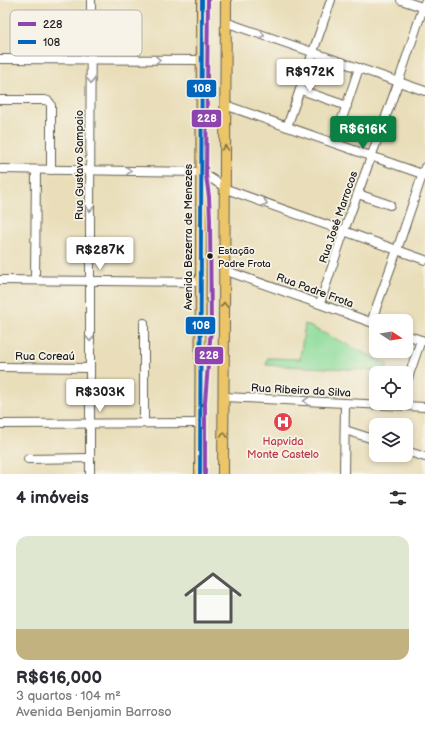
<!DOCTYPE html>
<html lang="pt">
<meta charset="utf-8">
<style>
body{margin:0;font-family:"Balsamiq Sans",sans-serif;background:#f2f2f3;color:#2b2b33;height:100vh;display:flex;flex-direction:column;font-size:15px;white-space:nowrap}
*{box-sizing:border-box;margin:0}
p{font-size:13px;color:#7c7c81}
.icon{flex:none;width:22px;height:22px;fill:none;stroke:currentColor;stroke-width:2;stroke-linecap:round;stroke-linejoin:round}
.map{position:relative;height:474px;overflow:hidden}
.drawer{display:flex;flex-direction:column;background:#fff;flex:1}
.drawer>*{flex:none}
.needle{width:26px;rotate:102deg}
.controls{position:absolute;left:369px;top:314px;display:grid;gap:8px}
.controls a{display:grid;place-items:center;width:44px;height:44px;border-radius:8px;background:#fff;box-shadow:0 2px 6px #0003;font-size:20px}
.price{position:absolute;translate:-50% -34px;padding:0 9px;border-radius:4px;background:#fff;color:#222;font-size:13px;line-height:26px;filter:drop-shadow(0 1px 2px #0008)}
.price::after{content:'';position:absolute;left:50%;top:24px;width:12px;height:9px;margin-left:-6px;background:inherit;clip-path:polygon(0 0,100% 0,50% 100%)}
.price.selected{background:#0b8043;color:#fff}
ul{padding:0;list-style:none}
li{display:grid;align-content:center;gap:8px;height:212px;padding:0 16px}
li span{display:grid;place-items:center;height:124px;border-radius:12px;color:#555}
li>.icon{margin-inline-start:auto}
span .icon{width:72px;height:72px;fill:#fffc;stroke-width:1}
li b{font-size:17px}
h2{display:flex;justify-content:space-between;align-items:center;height:48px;padding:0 16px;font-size:17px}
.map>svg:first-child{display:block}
.green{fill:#8bdb9a;stroke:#547c5b}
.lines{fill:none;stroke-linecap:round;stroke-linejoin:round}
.minor-casing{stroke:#646053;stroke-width:10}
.major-casing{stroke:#646053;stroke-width:12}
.minor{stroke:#fff;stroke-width:8}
.major{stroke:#ecc569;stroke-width:10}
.bus-1-casing{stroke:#f7f3e8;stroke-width:7}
.bus-2-casing{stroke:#f7f3e8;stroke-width:7}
.bus-1{stroke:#8e44ad;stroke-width:4}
.bus-2{stroke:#0065bd;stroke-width:4}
.oneway{stroke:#999}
.oneway2{stroke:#847042}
.bus-dot{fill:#1c1c1c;stroke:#f7f3e8;stroke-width:1.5}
.labels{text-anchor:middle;stroke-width:3.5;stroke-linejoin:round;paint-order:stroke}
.bus-label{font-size:10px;fill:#1c1c1c;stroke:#f7f3e8;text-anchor:start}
.street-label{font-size:11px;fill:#1c1c1c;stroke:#f7f3e8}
.health-label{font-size:11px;fill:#be3a42;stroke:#f7f3e8}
.key{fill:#f7f3e8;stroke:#b5b2ab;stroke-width:1}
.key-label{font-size:11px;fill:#1c1c1c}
.line-badge{stroke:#f7f3e8;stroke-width:1.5}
.badge-label{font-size:11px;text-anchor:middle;font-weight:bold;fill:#fff}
</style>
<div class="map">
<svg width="425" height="474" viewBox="0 0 425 474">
<rect width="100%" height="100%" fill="#f7f3e8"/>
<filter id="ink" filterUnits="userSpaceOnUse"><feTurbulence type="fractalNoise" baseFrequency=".025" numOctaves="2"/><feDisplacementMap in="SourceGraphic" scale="8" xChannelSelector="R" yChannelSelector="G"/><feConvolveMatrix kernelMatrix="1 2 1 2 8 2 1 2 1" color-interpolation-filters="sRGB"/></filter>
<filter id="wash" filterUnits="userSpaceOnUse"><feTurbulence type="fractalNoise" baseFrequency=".012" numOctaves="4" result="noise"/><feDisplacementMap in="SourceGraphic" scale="16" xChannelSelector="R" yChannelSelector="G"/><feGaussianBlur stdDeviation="0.9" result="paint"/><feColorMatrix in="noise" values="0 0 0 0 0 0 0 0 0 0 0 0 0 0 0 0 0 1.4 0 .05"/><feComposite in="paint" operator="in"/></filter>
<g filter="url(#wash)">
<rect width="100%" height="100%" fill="#e9deb9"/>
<path class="green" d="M305,324L387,364L386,371L266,365L268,358L300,359Z"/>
</g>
<g filter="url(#ink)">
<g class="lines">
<g class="minor-casing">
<g id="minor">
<path d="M401,0L425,8"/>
<path d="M225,22L425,91"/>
<path d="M0,59L202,60"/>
<path d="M301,90L347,106"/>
<path d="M0,100H45C49,101 50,102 51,106V170"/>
<path d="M225,105L425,175"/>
<path d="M287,127L331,0"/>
<path d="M334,143L359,68"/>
<path d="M0,169L201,172L229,190L425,260"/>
<path d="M358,194L390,205"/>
<path d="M224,270L376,324"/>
<path d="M0,280L200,282"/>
<path d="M35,280L36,170"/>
<path d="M320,303L344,231L397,86L425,2"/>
<path d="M371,322L397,250L425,167"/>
<path d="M406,335L424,341"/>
<path d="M0,367L90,368"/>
<path d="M406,384L421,340"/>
<path d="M224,397L425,407"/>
<path d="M144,423V323"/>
<path d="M0,424L200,423"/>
<path d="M345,430L376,440"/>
<path d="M406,451L425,457"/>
<path d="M28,459L90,458"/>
<path d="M90,474V207L91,0"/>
<path d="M344,474L345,403"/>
</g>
</g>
<g class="major-casing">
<g id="major">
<path d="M200,474L202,0"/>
<path d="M223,474L226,0"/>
</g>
</g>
<use href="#minor" class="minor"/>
<use href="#major" class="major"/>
<g class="bus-1-casing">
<path id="bus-1" d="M205,474V402L211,328L210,219L209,197L206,175L208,0"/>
</g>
<g class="bus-2-casing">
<path id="bus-2" d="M200,474L202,0"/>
</g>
<use href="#bus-1" class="bus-1"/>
<use href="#bus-2" class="bus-2"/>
</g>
<defs><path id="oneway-chevron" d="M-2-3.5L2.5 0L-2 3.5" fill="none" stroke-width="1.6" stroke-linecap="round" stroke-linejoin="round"/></defs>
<g class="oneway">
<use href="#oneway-chevron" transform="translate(262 35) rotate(19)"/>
<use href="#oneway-chevron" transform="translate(158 60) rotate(1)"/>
<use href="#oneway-chevron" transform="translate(91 81) rotate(90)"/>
<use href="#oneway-chevron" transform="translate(129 171) rotate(1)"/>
<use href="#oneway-chevron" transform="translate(265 203) rotate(20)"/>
<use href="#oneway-chevron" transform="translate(90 209) rotate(90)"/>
<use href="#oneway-chevron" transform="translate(90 339) rotate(90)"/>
<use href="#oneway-chevron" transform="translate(306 401) rotate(-177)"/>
</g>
<g class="oneway2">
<use href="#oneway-chevron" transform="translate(225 148) rotate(-90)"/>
<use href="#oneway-chevron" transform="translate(224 305) rotate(-90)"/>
<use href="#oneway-chevron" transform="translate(224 435) rotate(-90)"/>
</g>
</g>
<defs>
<g id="hospital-disc" transform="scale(1)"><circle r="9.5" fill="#e0444e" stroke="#f7f3e8"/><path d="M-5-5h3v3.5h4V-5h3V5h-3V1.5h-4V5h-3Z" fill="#fff"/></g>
</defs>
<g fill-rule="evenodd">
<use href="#hospital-disc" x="283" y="422"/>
</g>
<circle class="bus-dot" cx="210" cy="256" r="3.5"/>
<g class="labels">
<g class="bus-label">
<text x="218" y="254">Estação<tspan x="218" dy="13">Padre Frota</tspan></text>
</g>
<g class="street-label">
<text transform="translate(79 165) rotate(-90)" y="4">Rua Gustavo Sampaio</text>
<text transform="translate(338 217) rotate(-71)" y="4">Rua José Marrocos</text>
<text transform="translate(188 237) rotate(-90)" y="4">Avenida Bezerra de Menezes</text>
<text transform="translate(315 290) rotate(20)" y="4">Rua Padre Frota</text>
<text x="45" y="360">Rua Coreaú</text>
<text transform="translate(301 390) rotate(3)" y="4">Rua Ribeiro da Silva</text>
</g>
<g class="health-label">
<text x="283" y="445">Hapvida<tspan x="283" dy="13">Monte Castelo</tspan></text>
</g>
</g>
<rect x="10" y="10" width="132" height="46" rx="6" class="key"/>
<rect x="18" y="22" width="18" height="4" fill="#8e44ad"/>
<rect x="18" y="40" width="18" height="4" fill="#0065bd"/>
<g class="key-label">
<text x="43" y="28">228</text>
<text x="43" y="46">108</text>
</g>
<g class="line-badge">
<rect x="186" y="79" width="31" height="19" rx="4" fill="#0065bd"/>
<rect x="191" y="109" width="31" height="19" rx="4" fill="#8e44ad"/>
<rect x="185" y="316" width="31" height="19" rx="4" fill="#0065bd"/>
<rect x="194" y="346" width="30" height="19" rx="4" fill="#8e44ad"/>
</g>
<g class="badge-label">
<text x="202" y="92">108</text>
<text x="207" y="122">228</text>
<text x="201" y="329">108</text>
<text x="209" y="359">228</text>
</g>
</svg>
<div class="controls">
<a><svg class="needle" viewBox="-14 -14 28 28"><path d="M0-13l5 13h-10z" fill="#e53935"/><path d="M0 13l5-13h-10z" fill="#7c7c81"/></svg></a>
<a><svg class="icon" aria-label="locate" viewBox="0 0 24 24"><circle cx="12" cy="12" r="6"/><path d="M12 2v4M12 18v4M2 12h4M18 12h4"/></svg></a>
<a><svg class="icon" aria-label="layers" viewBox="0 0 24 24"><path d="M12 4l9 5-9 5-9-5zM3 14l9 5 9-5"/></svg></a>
</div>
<b class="price" style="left:310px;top:93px">R$972K</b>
<b class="price selected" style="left:363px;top:150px">R$616K</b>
<b class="price" style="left:100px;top:271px">R$287K</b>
<b class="price" style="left:100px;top:413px">R$303K</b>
</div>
<section class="drawer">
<h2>4 imóveis<svg class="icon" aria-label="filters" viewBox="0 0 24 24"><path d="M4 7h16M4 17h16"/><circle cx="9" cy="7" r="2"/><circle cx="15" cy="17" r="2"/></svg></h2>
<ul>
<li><span style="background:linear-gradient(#dfe7d0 75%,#c2b280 0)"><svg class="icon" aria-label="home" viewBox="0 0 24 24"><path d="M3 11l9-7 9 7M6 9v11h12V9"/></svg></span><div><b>R$616,000</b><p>3 quartos · 104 m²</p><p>Avenida Benjamin Barroso</p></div></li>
</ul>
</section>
